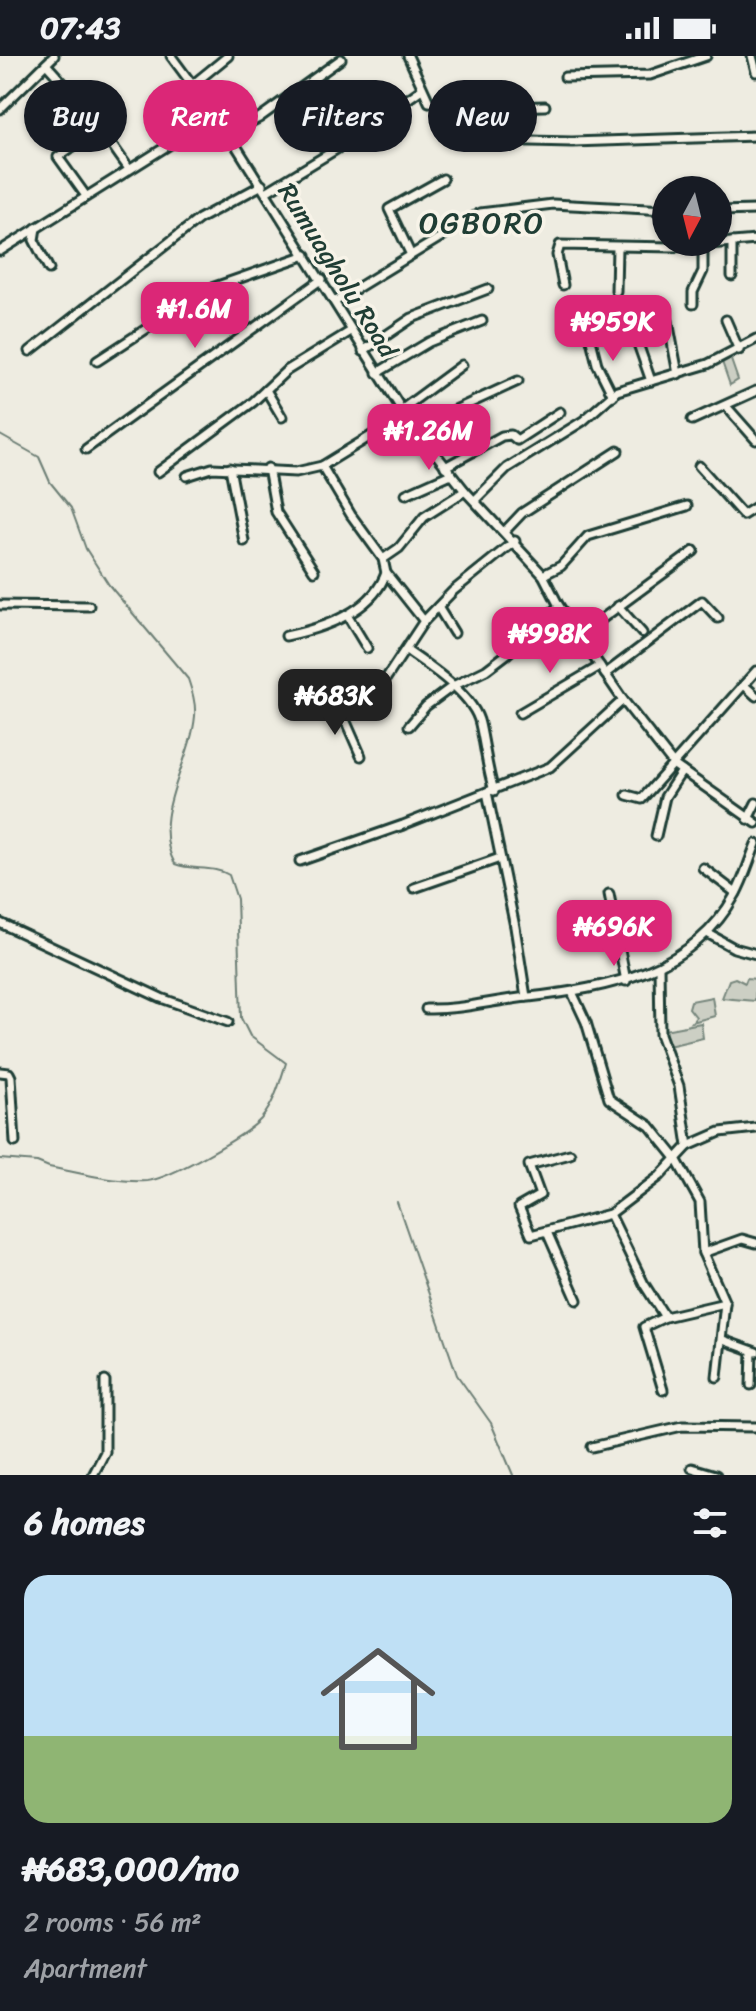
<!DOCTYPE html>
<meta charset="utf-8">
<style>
body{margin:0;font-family:Sriracha,sans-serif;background:#242831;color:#f1f3f6;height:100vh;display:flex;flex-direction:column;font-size:30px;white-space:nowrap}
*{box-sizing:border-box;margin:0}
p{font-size:26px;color:#9ea1a6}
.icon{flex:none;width:44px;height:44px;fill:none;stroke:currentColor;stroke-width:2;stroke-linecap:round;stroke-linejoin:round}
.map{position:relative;height:1419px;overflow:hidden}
.sheet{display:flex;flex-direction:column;background:#171b24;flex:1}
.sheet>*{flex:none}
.guide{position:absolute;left:24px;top:24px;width:708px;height:72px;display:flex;gap:16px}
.needle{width:52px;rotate:187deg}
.tools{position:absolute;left:652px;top:120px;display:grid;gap:16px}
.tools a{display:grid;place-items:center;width:80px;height:80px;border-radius:50%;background:#171b24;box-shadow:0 2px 6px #0004;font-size:40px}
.price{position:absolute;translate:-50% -68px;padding:0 18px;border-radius:16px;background:#db2777;color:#fff;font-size:26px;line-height:52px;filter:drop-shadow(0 2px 4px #0008)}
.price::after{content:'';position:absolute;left:50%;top:48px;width:24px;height:18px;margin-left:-12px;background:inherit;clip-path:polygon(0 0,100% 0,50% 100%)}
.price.active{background:#222;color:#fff}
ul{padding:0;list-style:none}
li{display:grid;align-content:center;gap:16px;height:424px;padding:0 24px}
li+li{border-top:2px solid #363941}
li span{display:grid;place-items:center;height:248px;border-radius:24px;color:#555}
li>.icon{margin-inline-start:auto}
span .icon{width:144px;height:144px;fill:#fffc;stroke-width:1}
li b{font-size:34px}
h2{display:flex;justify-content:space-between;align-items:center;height:96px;padding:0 24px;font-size:34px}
.tag{padding:0 28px;border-radius:36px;background:#171b24;box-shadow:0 2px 6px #0004;font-size:28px;line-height:72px}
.tag.active{background:#db2777;color:#fff}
.status{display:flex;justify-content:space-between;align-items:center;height:56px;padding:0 40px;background:#171b24;direction:ltr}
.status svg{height:22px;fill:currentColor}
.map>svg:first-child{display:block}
.green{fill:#cccfc4;stroke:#76867c;stroke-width:2}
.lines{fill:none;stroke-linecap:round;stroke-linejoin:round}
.stream{stroke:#6c7e74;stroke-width:2}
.street-casing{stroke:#1f3d34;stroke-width:13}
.street{stroke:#f7f3e8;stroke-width:7}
.labels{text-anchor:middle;stroke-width:7;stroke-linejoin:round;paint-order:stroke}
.street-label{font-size:26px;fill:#1f3d34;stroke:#f7f3e8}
.quarter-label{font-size:30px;letter-spacing:2px;fill:#1f3d34;stroke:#f7f3e8}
</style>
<div class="status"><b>07:43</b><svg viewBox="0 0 49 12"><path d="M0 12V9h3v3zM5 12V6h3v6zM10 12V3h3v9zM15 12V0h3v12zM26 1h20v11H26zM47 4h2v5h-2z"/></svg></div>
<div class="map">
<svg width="756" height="1419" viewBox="0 0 756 1419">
<rect width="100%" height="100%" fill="#eeece1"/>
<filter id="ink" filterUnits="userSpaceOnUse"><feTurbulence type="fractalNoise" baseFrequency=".0125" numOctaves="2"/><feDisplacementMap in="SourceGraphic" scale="16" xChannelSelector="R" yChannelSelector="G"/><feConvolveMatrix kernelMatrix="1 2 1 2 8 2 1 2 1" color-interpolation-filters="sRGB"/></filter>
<g filter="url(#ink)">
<g class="green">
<path d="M730,301L738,324L730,329L721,303Z"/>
<path d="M735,922L745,927L747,922L756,923L755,945L722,942L729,924Z"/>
<path d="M712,941L715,960L692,966L696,961L689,952L691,945Z"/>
<path d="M701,967L703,982L668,990L664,974Z"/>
</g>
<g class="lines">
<g class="stream">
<path d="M0,379L39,401L50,426L71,452L86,493L109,529L188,623C192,635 196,647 195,660C191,707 149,761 175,808C193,815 212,809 229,819L237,843L241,962L250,980L286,1007C280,1026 274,1048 261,1063C245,1080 169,1123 147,1125C115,1127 80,1117 49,1111L37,1106L0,1103"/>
<path d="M397,1146L457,1319L491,1367L513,1419"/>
</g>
<g class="street-casing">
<g id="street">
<path d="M171,0L228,77L405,359L465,435L543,519L559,550L623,644L674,709L756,767"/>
<path d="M408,0L429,46L477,52L545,50"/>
<path d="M752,0L756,16"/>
<path d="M46,8L83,49"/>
<path d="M565,21L650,19L706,0"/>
<path d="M191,30L228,0"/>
<path d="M0,53L54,0"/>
<path d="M228,77L259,62L341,3"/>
<path d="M485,84L572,86L756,80"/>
<path d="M266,136L340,91L422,33"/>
<path d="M86,140L58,101L93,76L105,79L129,113"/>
<path d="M718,155L756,154"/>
<path d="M36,172L34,184L49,213"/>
<path d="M732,186V220"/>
<path d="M0,195L215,60"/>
<path d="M410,197L389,153L443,123"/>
<path d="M563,229L557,199L560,189L674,191L756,184"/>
<path d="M616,235L617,191"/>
<path d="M336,245L480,157L553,148L666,154"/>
<path d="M693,248V236L703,215V188"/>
<path d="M726,264L739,294"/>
<path d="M668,265L678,318"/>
<path d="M591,284L597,308L613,340"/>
<path d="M637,285L651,325"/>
<path d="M30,295L199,163L262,129"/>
<path d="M363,295L412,262L488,233"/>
<path d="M97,305L206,234L306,199"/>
<path d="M377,317L429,286L482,265"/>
<path d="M266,334L282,361"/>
<path d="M726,350L756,384"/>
<path d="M401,354L462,309"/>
<path d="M692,364L756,335"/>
<path d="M423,381L440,361L518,325"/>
<path d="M86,393L322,223"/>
<path d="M699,410L743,459L756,451"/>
<path d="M445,411L502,380L511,379L517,384L560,356"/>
<path d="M230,412L244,485"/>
<path d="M268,412L276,456L314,515"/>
<path d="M158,416L253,346L286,315L351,275"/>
<path d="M187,420L212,412L296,416L322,410L405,359"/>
<path d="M406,438L451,418"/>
<path d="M476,443L507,412L583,365L617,335L708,308L756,283"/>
<path d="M505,475L522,457L618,395"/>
<path d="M383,503L399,492L424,461L465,435"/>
<path d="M386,517L424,565"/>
<path d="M543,519L561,510L588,480L687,450"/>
<path d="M0,549L89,550"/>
<path d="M618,550L642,577"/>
<path d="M438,551L454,577"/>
<path d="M347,559L367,592"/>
<path d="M580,579L694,495"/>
<path d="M286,580C324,572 372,556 386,517L383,503L351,459L322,410"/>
<path d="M406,594C429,610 474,639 480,668C485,690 487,712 494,735"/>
<path d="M605,618L702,545L718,562"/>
<path d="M744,629L756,640"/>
<path d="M339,650L361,700"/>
<path d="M330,654L385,624L424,565L453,535L515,485"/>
<path d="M520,657L600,610"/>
<path d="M409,670L426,650L453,630L486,614L507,598L559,550"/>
<path d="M487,736L515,871L526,941"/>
<path d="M627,739L642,743L756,615"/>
<path d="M748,763L756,747"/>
<path d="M656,780L665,741L682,715"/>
<path d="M300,805L403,769L550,711L623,644"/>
<path d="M703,812L736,837"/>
<path d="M414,832L500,802"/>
<path d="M609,838L626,925"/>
<path d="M0,867L161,942L228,966"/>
<path d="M707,877L734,892L756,898"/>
<path d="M659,911L660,978L679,1030L688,1090"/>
<path d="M572,936L586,966L609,1043L650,1070L675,1101L700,1146L703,1197L725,1247L717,1321"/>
<path d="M426,953C462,954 494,944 529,941C608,932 693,916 735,839C744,823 749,805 756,788"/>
<path d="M0,1016L9,1017L11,1021L15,1086"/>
<path d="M570,1098L529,1109L540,1139L519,1151L531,1179L610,1158L660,1120L688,1090L720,1076L756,1072"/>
<path d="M610,1158L644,1228L665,1261"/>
<path d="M547,1176L577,1244"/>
<path d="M703,1197L742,1183L756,1187"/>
<path d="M723,1284L756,1296"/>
<path d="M751,1329L752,1295"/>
<path d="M663,1334L644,1271L665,1261L725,1247"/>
<path d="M592,1391L682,1370L756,1371"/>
<path d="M692,1412L716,1419"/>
<path d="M93,1419L105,1396V1325"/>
</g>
</g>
<use href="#street" class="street"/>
</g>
</g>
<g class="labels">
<g class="street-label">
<text transform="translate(338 214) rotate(58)" y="9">Rumuagholu Road</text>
</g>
<g class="quarter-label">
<text x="482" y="177">OGBORO</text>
</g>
</g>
</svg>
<div class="tools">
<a><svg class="needle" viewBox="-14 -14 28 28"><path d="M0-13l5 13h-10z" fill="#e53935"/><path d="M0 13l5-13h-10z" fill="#9ea1a6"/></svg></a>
</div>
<b class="price" style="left:195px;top:294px">₦1.6M</b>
<b class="price" style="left:613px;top:307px">₦959K</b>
<b class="price" style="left:429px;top:416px">₦1.26M</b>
<b class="price" style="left:550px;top:619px">₦998K</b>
<b class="price active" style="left:335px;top:681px">₦683K</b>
<b class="price" style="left:614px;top:912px">₦696K</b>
<div class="guide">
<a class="tag">Buy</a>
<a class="tag active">Rent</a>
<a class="tag">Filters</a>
<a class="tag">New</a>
</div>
</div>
<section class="sheet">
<h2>6 homes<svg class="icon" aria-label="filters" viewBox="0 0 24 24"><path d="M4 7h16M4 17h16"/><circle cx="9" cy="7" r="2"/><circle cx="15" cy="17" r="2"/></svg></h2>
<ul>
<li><span style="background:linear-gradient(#bfe0f5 65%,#8fb573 0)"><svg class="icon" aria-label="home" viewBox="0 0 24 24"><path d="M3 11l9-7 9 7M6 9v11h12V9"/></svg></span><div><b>₦683,000/mo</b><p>2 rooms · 56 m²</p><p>Apartment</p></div></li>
</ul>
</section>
